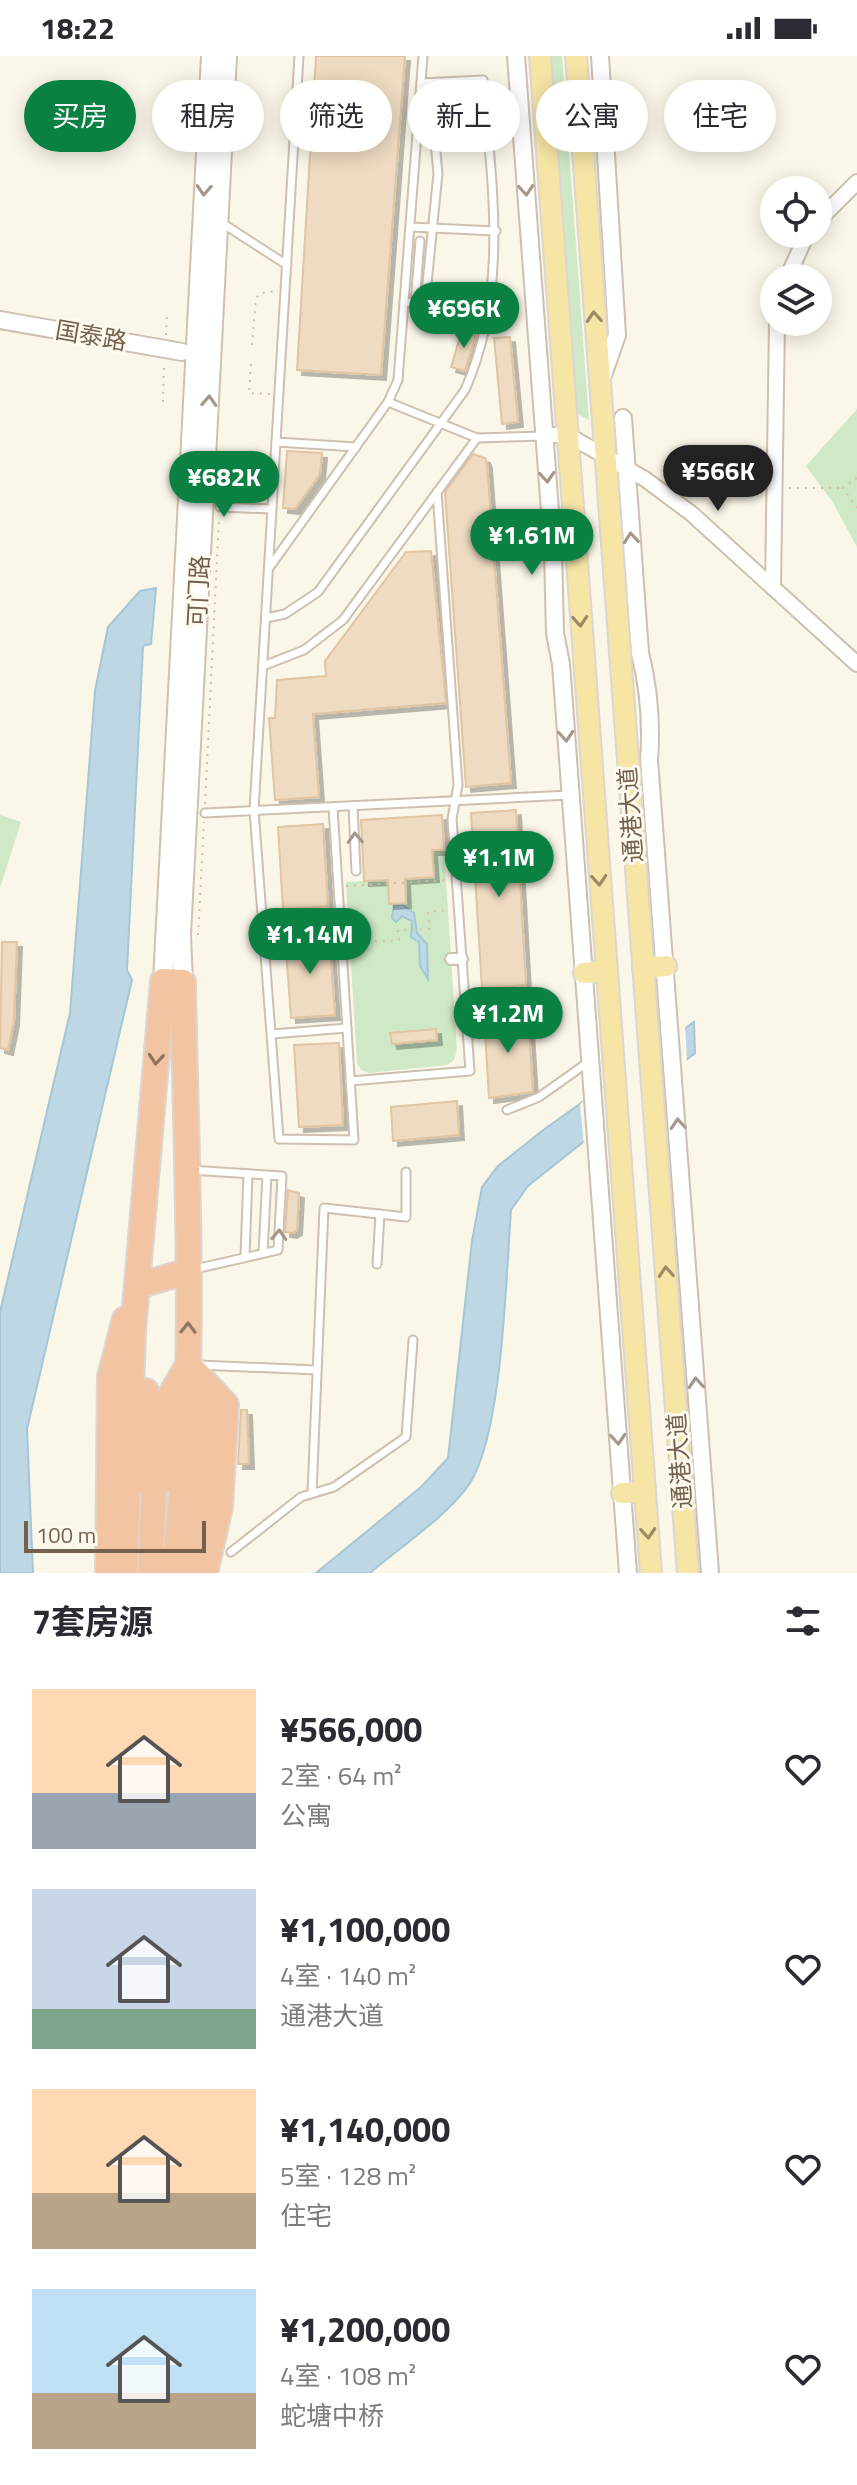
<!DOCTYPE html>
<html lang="zh">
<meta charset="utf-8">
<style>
body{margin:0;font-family:"Titillium Web","Noto Sans SC",sans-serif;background:#f7f7f7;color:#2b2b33;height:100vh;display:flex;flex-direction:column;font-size:30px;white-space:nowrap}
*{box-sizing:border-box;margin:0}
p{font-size:26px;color:#7c7c81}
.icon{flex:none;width:44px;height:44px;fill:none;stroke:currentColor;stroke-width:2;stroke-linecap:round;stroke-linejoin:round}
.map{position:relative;height:1517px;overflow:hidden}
.side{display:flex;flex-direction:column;background:#fff;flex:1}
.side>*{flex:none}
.guide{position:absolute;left:24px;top:24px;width:810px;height:72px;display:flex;gap:16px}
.buttons{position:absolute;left:760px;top:120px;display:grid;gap:16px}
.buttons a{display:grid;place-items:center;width:72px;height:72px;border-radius:50%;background:#fff;box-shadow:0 4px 20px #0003;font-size:40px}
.scale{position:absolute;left:24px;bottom:20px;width:182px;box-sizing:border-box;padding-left:8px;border:4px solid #74614d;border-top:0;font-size:22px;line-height:28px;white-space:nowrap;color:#74614d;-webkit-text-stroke:6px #fefaee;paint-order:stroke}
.price{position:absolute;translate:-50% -68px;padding:0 18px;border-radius:28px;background:#0b8043;color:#fff;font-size:26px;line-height:52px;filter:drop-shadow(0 2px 4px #0008)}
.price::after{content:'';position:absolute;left:50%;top:48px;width:24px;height:18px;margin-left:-12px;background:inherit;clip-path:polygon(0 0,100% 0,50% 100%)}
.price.active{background:#222;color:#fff}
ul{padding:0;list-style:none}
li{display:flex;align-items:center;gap:24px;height:200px;padding:0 32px}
li span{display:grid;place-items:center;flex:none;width:224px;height:160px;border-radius:0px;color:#555}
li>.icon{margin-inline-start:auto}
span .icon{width:96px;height:96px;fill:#fffc;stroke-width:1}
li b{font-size:34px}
h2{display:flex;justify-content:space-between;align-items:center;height:96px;padding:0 32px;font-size:34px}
.tag{padding:0 28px;border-radius:36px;background:#fff;box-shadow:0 4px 20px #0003;font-size:28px;line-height:72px}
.tag.active{background:#0b8043;color:#fff}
.status{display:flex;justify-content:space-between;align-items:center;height:56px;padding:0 40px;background:#fff;direction:ltr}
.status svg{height:22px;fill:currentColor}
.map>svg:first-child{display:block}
.green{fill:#cfe9c7}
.water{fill:#bdd8e4;stroke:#a4c6d5;stroke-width:2}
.pier{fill:#fbf7e8}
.building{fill:#efdbc1;stroke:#e1c4a2;stroke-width:2;filter:url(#shadow)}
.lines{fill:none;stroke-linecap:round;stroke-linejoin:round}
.service-casing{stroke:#cdc0ae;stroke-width:11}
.pedestrian-casing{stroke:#cdc0ae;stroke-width:14}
.minor-casing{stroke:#cdc0ae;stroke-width:18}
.tertiary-casing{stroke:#cdc0ae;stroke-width:20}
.secondary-casing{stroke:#cfc2ac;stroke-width:22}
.primary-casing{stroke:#dbd6d1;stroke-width:24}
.motorway-casing{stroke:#dbd6d1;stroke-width:28}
.path{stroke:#d4bfa4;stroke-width:2;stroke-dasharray:2 6;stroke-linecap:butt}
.service{stroke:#fff;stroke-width:7}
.pedestrian{stroke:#fff;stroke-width:10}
.minor{stroke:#fff;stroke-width:14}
.tertiary{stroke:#fff;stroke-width:16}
.secondary{stroke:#fff;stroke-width:18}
.primary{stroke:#f6e5a4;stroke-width:20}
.motorway{stroke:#f2c4a2;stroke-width:24}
.oneway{stroke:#a5988b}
.oneway2{stroke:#9b8967}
.oneway3{stroke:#8d755e}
.labels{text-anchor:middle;stroke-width:6;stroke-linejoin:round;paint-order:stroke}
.street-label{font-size:24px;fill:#74614d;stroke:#fefaee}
</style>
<div class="status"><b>18:22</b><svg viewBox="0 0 49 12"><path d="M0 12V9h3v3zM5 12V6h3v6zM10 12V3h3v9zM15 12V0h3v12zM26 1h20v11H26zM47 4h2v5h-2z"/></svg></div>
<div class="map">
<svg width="857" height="1517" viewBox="0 0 857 1517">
<defs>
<filter id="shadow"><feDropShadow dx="5" dy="5" stdDeviation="0" flood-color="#0004"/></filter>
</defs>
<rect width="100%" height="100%" fill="#fbf7e8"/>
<g class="green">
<path d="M551,0H562L589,364L575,357Z"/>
<path d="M857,353V491L832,445L806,410Z"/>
<path d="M0,759L21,766L0,832Z"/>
<path d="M432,794H444L457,994L454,1004L447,1009L369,1017L361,1014L357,1007L346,826L433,821Z"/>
</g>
<g class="water">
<path d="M156,532L151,588L143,590L127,914L132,924L27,1373L33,1517H0V1256L70,957L95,635L108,571L140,535Z"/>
<path d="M394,849H403L414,857L417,877L427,888L428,923L420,910L419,886L411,881L412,865L402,860L396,866L392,862Z"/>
<path d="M694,966L695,997L528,1130L511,1154C506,1219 503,1375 470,1427C449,1459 400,1491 370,1517H316L421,1431L448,1402L472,1185L482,1131L498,1110L542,1075Z"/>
</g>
<path class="pier" d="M685,968L687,1007L584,1090L580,1048Z"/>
<g class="building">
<path d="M316,0H405L381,319L297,314Z"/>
<path d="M462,274L476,278L465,315L451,311Z"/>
<path d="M510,281L518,366L502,368L494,282Z"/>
<path d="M287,395L322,397L320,418L295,453L283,452Z"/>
<path d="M473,398L485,402L487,408L511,727L466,731L445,436Z"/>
<path d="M431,495L446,647L313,658L319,741L275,744L269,662H275L277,624L326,620L325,605L406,496Z"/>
<path d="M516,754L526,929L482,932L471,757Z"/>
<path d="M442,759L444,794H432L434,821L405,823L406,847L389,848L388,824L364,825L361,764Z"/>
<path d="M323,768L328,850L283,853L278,771Z"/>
<path d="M329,877L335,959L291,962L285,880Z"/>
<path d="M2,886H17L14,965L8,994L0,992Z"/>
<path d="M528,957L533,1036L489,1042L484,959Z"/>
<path d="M436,973L437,984L392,988L390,977Z"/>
<path d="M339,987L343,1069L299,1071L294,989Z"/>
<path d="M457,1045L459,1079L393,1085L391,1051Z"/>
<path d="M288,1134L299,1137L297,1174L292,1177L285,1176Z"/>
<path d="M241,1354H247L249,1408H238Z"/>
</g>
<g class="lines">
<g class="service-casing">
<g id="service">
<path d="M299,0L254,754L279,1083L354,1084L333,751"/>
<path d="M222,167L287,209"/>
<path d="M410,171L496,175"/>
<path d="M404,246L425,248L438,117L429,27"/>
<path d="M415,247L420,185"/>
<path d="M388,346L477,382L544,380"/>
<path d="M276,386L356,391"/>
<path d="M220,451L272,453"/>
<path d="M269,512L388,346L398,324L423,0"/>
<path d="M266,562L285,558L318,536L465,334C509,234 492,129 483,24L421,27"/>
<path d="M263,610L304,594L343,564L477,382"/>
<path d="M353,750L356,815"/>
<path d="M205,757L570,739"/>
<path d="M272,978L347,972"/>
<path d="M350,1025L470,1015L452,763L458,729L437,436"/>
<path d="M507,1054L539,1041L587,1007"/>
<path d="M190,1114L282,1120L278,1194L195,1213"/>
<path d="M263,1197L267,1119"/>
<path d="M245,1200L248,1118"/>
<path d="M377,1208L380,1158"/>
<path d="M199,1309L317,1314"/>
<path d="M312,1437L324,1152L406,1161V1116"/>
<path d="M231,1496L301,1441L334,1431L406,1381L413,1284"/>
</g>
</g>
<g class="pedestrian-casing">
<path id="pedestrian" d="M451,903H462"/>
</g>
<g class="minor-casing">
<g id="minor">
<path d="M818,165L857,126"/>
<path d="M787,222L807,178"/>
<path d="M544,380L566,378L645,423L692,458L857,608"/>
<path d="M773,532L777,266"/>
</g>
</g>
<g class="tertiary-casing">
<g id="tertiary">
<path d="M516,0L553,495L555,577L561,608L628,1517"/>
<path d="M600,0L617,279L602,322"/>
<path d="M0,264L182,296"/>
<path d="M623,362L640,597C649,633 652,666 649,704L710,1517"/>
</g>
</g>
<g class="secondary-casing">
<g id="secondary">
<path d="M163,925L211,0"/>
<path d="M183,926L181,879L227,0"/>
</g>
</g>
<g class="primary-casing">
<g id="primary">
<path d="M540,0L651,1517"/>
<path d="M576,0L688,1517"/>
<path d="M643,912L666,910"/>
<path d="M584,917L606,915"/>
<path d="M622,1437L645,1436"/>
</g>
</g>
<g class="motorway-casing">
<g id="motorway">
<path d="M137,1230L189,1215"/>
<path d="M188,1308L226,1349L220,1451L205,1517"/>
<path d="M163,1424L167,1345L185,1314"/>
<path d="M142,1426L146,1335"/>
<path d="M108,1517L110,1321L125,1263"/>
<path d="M125,1517L133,1275L163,925L183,926C186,1122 199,1322 173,1517"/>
<path d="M150,1517L155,1408"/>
<path d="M189,1517L199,1470L206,1349L194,1321"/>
</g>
</g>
<g class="path">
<path d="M166,279L167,257"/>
<path d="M252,289L256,242L261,237L277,235"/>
<path d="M251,308L249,337L270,338"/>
<path d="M163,346L164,308"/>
<path d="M857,422L843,432L857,452"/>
<path d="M789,432H843"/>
<path d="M220,440L221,418"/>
<path d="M205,748L219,462"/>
<path d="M346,830L447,824"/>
<path d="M198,879L204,766"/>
<path d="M351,887L399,884L398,874L429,873L428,856L448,854"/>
</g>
<use href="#service" class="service"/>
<use href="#pedestrian" class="pedestrian"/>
<use href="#minor" class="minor"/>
<use href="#tertiary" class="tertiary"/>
<use href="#secondary" class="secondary"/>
<use href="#primary" class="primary"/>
<use href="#motorway" class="motorway"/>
</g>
<defs><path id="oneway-chevron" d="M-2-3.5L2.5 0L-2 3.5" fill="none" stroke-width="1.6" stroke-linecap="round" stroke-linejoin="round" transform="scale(2)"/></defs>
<g class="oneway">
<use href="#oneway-chevron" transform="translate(204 134) rotate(93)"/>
<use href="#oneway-chevron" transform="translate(526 134) rotate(86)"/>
<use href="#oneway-chevron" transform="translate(209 345) rotate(-87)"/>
<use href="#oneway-chevron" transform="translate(547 421) rotate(86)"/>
<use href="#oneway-chevron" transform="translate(631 482) rotate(-95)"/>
<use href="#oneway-chevron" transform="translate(566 680) rotate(86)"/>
<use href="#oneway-chevron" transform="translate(355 782) rotate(-93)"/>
<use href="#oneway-chevron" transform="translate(678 1068) rotate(-94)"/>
<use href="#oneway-chevron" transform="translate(279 1179) rotate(-87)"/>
<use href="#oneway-chevron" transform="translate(696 1327) rotate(-94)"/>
<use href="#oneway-chevron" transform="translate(618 1383) rotate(86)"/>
</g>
<g class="oneway2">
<use href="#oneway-chevron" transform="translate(594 261) rotate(-94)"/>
<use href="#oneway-chevron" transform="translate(580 565) rotate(86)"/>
<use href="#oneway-chevron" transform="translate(599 824) rotate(86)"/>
<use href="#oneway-chevron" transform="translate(666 1216) rotate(-94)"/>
<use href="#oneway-chevron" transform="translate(648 1477) rotate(86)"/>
</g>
<g class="oneway3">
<use href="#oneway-chevron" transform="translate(156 1003) rotate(95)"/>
<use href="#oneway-chevron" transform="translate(188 1272) rotate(-89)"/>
</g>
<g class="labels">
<g class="street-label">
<text transform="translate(91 280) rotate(10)" y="8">国泰路</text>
<text transform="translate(199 535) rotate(-87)" y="8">可门路</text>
<text transform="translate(631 759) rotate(-94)" y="8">通港大道</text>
<text transform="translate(680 1405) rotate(-94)" y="8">通港大道</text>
</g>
</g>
</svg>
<div class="buttons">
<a><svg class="icon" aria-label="locate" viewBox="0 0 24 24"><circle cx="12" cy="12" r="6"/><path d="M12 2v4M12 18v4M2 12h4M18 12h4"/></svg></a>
<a><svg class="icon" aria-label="layers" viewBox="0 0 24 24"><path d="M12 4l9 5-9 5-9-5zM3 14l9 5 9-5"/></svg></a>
</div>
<div class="scale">100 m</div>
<b class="price" style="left:464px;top:294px">¥696K</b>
<b class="price active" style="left:718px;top:457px">¥566K</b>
<b class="price" style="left:224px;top:463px">¥682K</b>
<b class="price" style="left:532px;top:521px">¥1.61M</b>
<b class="price" style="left:499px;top:843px">¥1.1M</b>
<b class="price" style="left:310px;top:920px">¥1.14M</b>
<b class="price" style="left:508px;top:999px">¥1.2M</b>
<div class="guide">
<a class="tag active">买房</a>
<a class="tag">租房</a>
<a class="tag">筛选</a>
<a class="tag">新上</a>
<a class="tag">公寓</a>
<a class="tag">住宅</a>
</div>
</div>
<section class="side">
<h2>7套房源<svg class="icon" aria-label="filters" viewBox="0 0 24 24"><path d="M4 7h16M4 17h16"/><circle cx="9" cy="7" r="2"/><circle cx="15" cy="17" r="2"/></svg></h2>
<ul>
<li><span style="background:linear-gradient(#ffd9b3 65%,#9aa5b1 0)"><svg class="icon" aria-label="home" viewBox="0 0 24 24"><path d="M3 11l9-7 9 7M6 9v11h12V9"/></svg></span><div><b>¥566,000</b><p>2室 · 64 m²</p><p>公寓</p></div><svg class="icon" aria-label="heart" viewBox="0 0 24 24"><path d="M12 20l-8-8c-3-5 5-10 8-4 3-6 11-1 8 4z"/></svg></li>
<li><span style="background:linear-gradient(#c9d6e8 75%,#7fa58c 0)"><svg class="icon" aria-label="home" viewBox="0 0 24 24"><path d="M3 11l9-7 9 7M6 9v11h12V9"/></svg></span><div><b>¥1,100,000</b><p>4室 · 140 m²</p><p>通港大道</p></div><svg class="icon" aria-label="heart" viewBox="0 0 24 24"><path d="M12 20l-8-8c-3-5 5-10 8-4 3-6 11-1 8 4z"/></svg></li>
<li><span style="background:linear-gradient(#ffd9b3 65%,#b9a48a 0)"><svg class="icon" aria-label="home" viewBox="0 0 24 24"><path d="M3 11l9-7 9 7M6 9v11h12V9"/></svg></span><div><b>¥1,140,000</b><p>5室 · 128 m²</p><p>住宅</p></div><svg class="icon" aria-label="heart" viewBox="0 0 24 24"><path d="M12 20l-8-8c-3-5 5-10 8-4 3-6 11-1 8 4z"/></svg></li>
<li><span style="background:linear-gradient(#bfe0f5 65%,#b9a48a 0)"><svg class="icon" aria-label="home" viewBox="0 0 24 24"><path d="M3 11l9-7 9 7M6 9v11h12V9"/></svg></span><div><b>¥1,200,000</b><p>4室 · 108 m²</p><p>蛇塘中桥</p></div><svg class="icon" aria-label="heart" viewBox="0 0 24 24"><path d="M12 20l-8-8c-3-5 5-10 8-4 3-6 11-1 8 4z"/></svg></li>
</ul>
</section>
